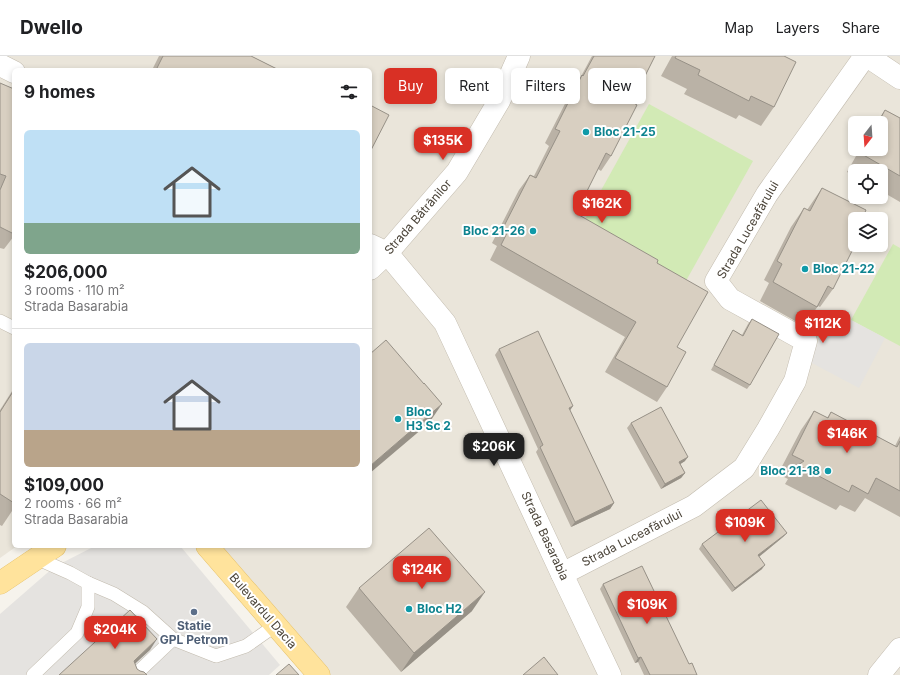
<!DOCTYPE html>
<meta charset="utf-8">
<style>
body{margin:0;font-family:Inter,sans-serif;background:#f2f2f2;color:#202124;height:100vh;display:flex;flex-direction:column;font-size:15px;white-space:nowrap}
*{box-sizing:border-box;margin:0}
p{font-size:13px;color:#757577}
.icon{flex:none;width:22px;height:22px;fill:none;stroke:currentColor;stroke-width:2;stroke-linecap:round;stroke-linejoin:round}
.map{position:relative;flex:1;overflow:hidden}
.panel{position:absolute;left:12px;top:12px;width:360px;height:480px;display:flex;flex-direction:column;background:#fff;border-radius:6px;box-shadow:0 2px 6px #0003}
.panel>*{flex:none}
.top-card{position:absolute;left:384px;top:12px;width:380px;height:36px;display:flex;gap:8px}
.needle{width:26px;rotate:197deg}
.controls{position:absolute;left:848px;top:60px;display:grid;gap:8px}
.controls a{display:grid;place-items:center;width:40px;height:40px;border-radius:6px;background:#fff;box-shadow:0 2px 6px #0003;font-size:20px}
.price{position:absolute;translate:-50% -34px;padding:0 9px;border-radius:8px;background:#d93025;color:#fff;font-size:13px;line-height:26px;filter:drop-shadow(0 1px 2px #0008)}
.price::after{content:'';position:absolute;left:50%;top:24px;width:12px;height:9px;margin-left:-6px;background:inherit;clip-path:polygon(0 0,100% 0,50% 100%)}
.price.current{background:#222;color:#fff}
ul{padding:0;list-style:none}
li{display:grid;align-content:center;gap:8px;height:212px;padding:0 12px}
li+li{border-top:1px solid #e0e0e0}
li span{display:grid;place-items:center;height:124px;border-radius:6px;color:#555}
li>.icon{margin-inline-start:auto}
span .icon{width:72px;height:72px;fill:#fffc;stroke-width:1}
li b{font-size:17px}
h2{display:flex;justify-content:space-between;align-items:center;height:48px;padding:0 12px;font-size:17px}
.tag{padding:0 14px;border-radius:6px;background:#fff;box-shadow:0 2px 6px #0003;font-size:14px;line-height:36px}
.tag.current{background:#d93025;color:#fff}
header{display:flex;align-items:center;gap:24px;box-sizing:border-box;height:56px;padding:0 20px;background:#fff;border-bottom:1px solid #e0e0e0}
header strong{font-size:19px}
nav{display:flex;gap:22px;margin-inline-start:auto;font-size:14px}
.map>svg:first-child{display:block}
.residential{fill:#eae5da;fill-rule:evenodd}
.green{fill:#d2eab5}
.parking{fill:#e5e3e0}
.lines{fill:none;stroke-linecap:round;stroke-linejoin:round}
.lane-casing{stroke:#c2bbae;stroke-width:14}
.street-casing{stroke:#c2bbae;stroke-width:23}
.primary-casing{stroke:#e6c16a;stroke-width:23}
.lane{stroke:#fff;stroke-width:13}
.street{stroke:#fff;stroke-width:22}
.primary{stroke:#ffe39c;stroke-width:22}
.wall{fill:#bab2a6}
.shaded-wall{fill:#979187}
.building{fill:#d8cfc1;stroke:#979187}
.culture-dot{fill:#0f9aa8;stroke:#fff;stroke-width:1.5}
.service-dot{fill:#5c6f8a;stroke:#fff;stroke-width:1.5}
.labels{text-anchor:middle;stroke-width:4;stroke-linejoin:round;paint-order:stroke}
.culture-label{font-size:12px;font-weight:bold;fill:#0d838f;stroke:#fff;text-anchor:start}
.street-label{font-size:12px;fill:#4b4439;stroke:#fff}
.service-label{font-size:12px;font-weight:bold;fill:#4e5e75;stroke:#fff}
</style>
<header>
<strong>Dwello</strong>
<nav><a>Map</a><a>Layers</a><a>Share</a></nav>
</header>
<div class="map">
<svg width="900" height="619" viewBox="0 0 900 619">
<rect width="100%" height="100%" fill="#f6f3ec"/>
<path class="residential" d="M0,0H900V619H321L216,490H370V14H14V490H17L0,502ZM855,67H881V93H855ZM855,115H881V141H855ZM855,163H881V189H855Z"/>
<g class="green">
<path d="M649,48L753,105L682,232L579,174Z"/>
<path d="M893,188L900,192V290L851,264Z"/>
</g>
<g class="parking">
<path d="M834,255L885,282L859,332L808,305Z"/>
<path d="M95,490L181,491L280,609L269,619H0V558L54,511Z"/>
</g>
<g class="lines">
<g class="lane-casing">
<g id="lane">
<path d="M0,265L14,272"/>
<path d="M88,527L114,538L143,556L173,583L216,600L246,590L276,569"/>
<path d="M33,619L77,577L88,551V527L70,517L36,502"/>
<path d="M135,619L173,583"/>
</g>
</g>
<g class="street-casing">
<g id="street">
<path d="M867,0L900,22"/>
<path d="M0,9L14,16"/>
<path d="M370,189L387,197L445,267L562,518L610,619"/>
<path d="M370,213L387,197L457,116L499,45L519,0"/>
<path d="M562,518L694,450L744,412L768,373L795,325L806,285L730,243L716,225L767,138L865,0"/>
<path d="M879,619L900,593"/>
</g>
</g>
<g class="primary-casing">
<g id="primary">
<path d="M207,490L319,619"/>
<path d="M0,527L55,490"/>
</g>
</g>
<use href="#lane" class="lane"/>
<use href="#street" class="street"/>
<use href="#primary" class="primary"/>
</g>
<g class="wall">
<path d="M159,0H251L279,14H152Z"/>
<path d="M592,0H655L632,46L611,100L601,115L598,113L581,147L579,159L657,207L677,291L667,331L657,346L605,316L625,281L490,204L497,190L492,187L519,134L530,119L534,120L549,90L545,87L572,34L578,26Z"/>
<path d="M672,0H784L774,51L761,70L739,59L736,63L684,38L687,33L661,20Z"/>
<path d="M0,27L14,33V180L4,193L0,192Z"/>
<path d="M885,54L900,62V146L881,135V115H855V120L847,116L860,93H881V67H876Z"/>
<path d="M822,132L855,163L833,233L820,251L818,250L804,270L760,245L769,227L764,224L791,171L804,152L807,154Z"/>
<path d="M752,263L750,329L747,333L711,314L730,279L733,274L742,279L748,268Z"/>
<path d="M499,293L570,355L614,447L610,453L571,471L536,396L538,393L495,299Z"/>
<path d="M14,332V452L2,470L0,469V354Z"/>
<path d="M814,355L827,362L831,356L895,390L900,380V461L865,442L855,456L840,449L836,454L785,428L788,423L778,418L801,374Z"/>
<path d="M631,367L685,405L680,408L685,417L681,422L661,433L627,372Z"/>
<path d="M787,477L783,481L759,501L762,513L732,536L699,493L702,488Z"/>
<path d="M603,528L689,608L697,619H644L638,606L635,607L600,533Z"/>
<path d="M359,532L472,555L401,616L346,551Z"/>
</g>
<g class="shaded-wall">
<path d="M442,348L429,367L370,417V410Z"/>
<path d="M573,350L569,356V352Z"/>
<path d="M688,401L685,405L676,411L679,406Z"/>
<path d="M685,417L681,422L661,433L665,428Z"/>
<path d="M614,447L610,453L571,471L575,466Z"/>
<path d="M787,477L783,481L755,504L758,499Z"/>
<path d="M765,509L762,513L732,536L735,532Z"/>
<path d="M485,536L472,555L401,616L414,597Z"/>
<path d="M157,583L150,594L126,616L134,605Z"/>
<path d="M641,601L638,606L635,607L638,602Z"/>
</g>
<g class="building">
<path d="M163,0H251L279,14H156Z"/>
<path d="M594,0H655L632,46L637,49L611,100L606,97L581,147L584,148L579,159L658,204L657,207L708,236L677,291L686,296L667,331L615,302L636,266L501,189L508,175L503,172L530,119L536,122L560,75L555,73L582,19L583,20Z"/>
<path d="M676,0H784L796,6L774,51L751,40L749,45L698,19L700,14L675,2Z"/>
<path d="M0,27L14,33V178L0,171V134L6,120L0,118Z"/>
<path d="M370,49L389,59L370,96Z"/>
<path d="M885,54L900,62V120L860,97L863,93H881V67H878Z"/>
<path d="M822,132L866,154L862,163H855V176L854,179L855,180V189L833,233L828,230L817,251L773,226L782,208L777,205L804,152L810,155Z"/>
<path d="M752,263L779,278L750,329L714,309L733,274L743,280Z"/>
<path d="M538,275L573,350L569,352L614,447L575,466L540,391L543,389L499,293Z"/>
<path d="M386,284L424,328V327L442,348L370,410V298Z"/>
<path d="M14,334V447L0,438V356Z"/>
<path d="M661,351L688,401L679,406L685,417L665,428L631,367Z"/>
<path d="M814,355L828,362L831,356L897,391L900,385V435L876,422L868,438L852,429L849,436L798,409L804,405L792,399Z"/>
<path d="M761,444L787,477L758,499L765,509L735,532L702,488Z"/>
<path d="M429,472L485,536L414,597L359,532Z"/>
<path d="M642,510L689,608L692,607L697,619H650L641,601L638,602L603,528Z"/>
<path d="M130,554L157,583L134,605L137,613L140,615L144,616L147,619H59Z"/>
<path d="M544,601L558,619H523Z"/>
<path d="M289,608L299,619H276Z"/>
</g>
<g class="culture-dot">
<circle cx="586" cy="76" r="4"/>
<circle cx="533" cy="175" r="4"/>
<circle cx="805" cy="213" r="4"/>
<circle cx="398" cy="363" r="4"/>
<circle cx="828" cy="415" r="4"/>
<circle cx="409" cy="553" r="4"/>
</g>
<circle class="service-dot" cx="194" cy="556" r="4"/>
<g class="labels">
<g class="culture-label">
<text x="594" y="80">Bloc 21-25</text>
<text x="525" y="179" text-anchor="end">Bloc 21-26</text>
<text x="813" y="217">Bloc 21-22</text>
<text x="406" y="360">Bloc<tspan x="406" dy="14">H3 Sc 2</tspan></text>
<text x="820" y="419" text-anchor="end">Bloc 21-18</text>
<text x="417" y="557">Bloc H2</text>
</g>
<g class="street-label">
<text transform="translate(418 161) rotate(-49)" y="4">Strada Bătrânilor</text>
<text transform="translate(748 174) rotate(-60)" y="4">Strada Luceafărului</text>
<text transform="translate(545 480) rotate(65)" y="4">Strada Basarabia</text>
<text transform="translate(632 482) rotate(-27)" y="4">Strada Luceafărului</text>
<text transform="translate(263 555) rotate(49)" y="4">Bulevardul Dacia</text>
</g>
<g class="service-label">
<text x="194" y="574">Statie<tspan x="194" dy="14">GPL Petrom</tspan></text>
</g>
</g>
</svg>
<div class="controls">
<a><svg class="needle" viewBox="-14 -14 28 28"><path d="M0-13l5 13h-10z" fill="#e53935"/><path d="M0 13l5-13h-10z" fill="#757577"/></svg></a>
<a><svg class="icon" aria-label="locate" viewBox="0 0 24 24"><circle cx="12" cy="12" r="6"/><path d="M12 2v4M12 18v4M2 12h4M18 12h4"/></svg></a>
<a><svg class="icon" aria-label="layers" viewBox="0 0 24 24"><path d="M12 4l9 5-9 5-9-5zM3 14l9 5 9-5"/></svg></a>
</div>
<b class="price" style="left:443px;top:105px">$135K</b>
<b class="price" style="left:602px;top:168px">$162K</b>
<b class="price" style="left:823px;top:288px">$112K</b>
<b class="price" style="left:847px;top:398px">$146K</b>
<b class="price current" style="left:494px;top:411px">$206K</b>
<b class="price" style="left:745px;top:487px">$109K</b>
<b class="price" style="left:422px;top:534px">$124K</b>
<b class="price" style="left:647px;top:569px">$109K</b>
<b class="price" style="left:115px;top:594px">$204K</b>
<div class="top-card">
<a class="tag current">Buy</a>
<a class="tag">Rent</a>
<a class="tag">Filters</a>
<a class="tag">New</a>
</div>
<section class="panel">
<h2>9 homes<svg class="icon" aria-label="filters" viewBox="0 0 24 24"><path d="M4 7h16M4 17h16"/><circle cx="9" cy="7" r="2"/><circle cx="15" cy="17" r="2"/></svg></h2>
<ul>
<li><span style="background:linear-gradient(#bfe0f5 75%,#7fa58c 0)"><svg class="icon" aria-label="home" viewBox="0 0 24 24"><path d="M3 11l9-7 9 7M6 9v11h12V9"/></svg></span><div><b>$206,000</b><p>3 rooms · 110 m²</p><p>Strada Basarabia</p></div></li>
<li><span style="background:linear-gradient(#c9d6e8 70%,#b9a48a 0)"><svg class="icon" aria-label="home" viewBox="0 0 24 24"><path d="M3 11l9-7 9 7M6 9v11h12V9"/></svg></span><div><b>$109,000</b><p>2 rooms · 66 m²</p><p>Strada Basarabia</p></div></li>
</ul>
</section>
</div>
